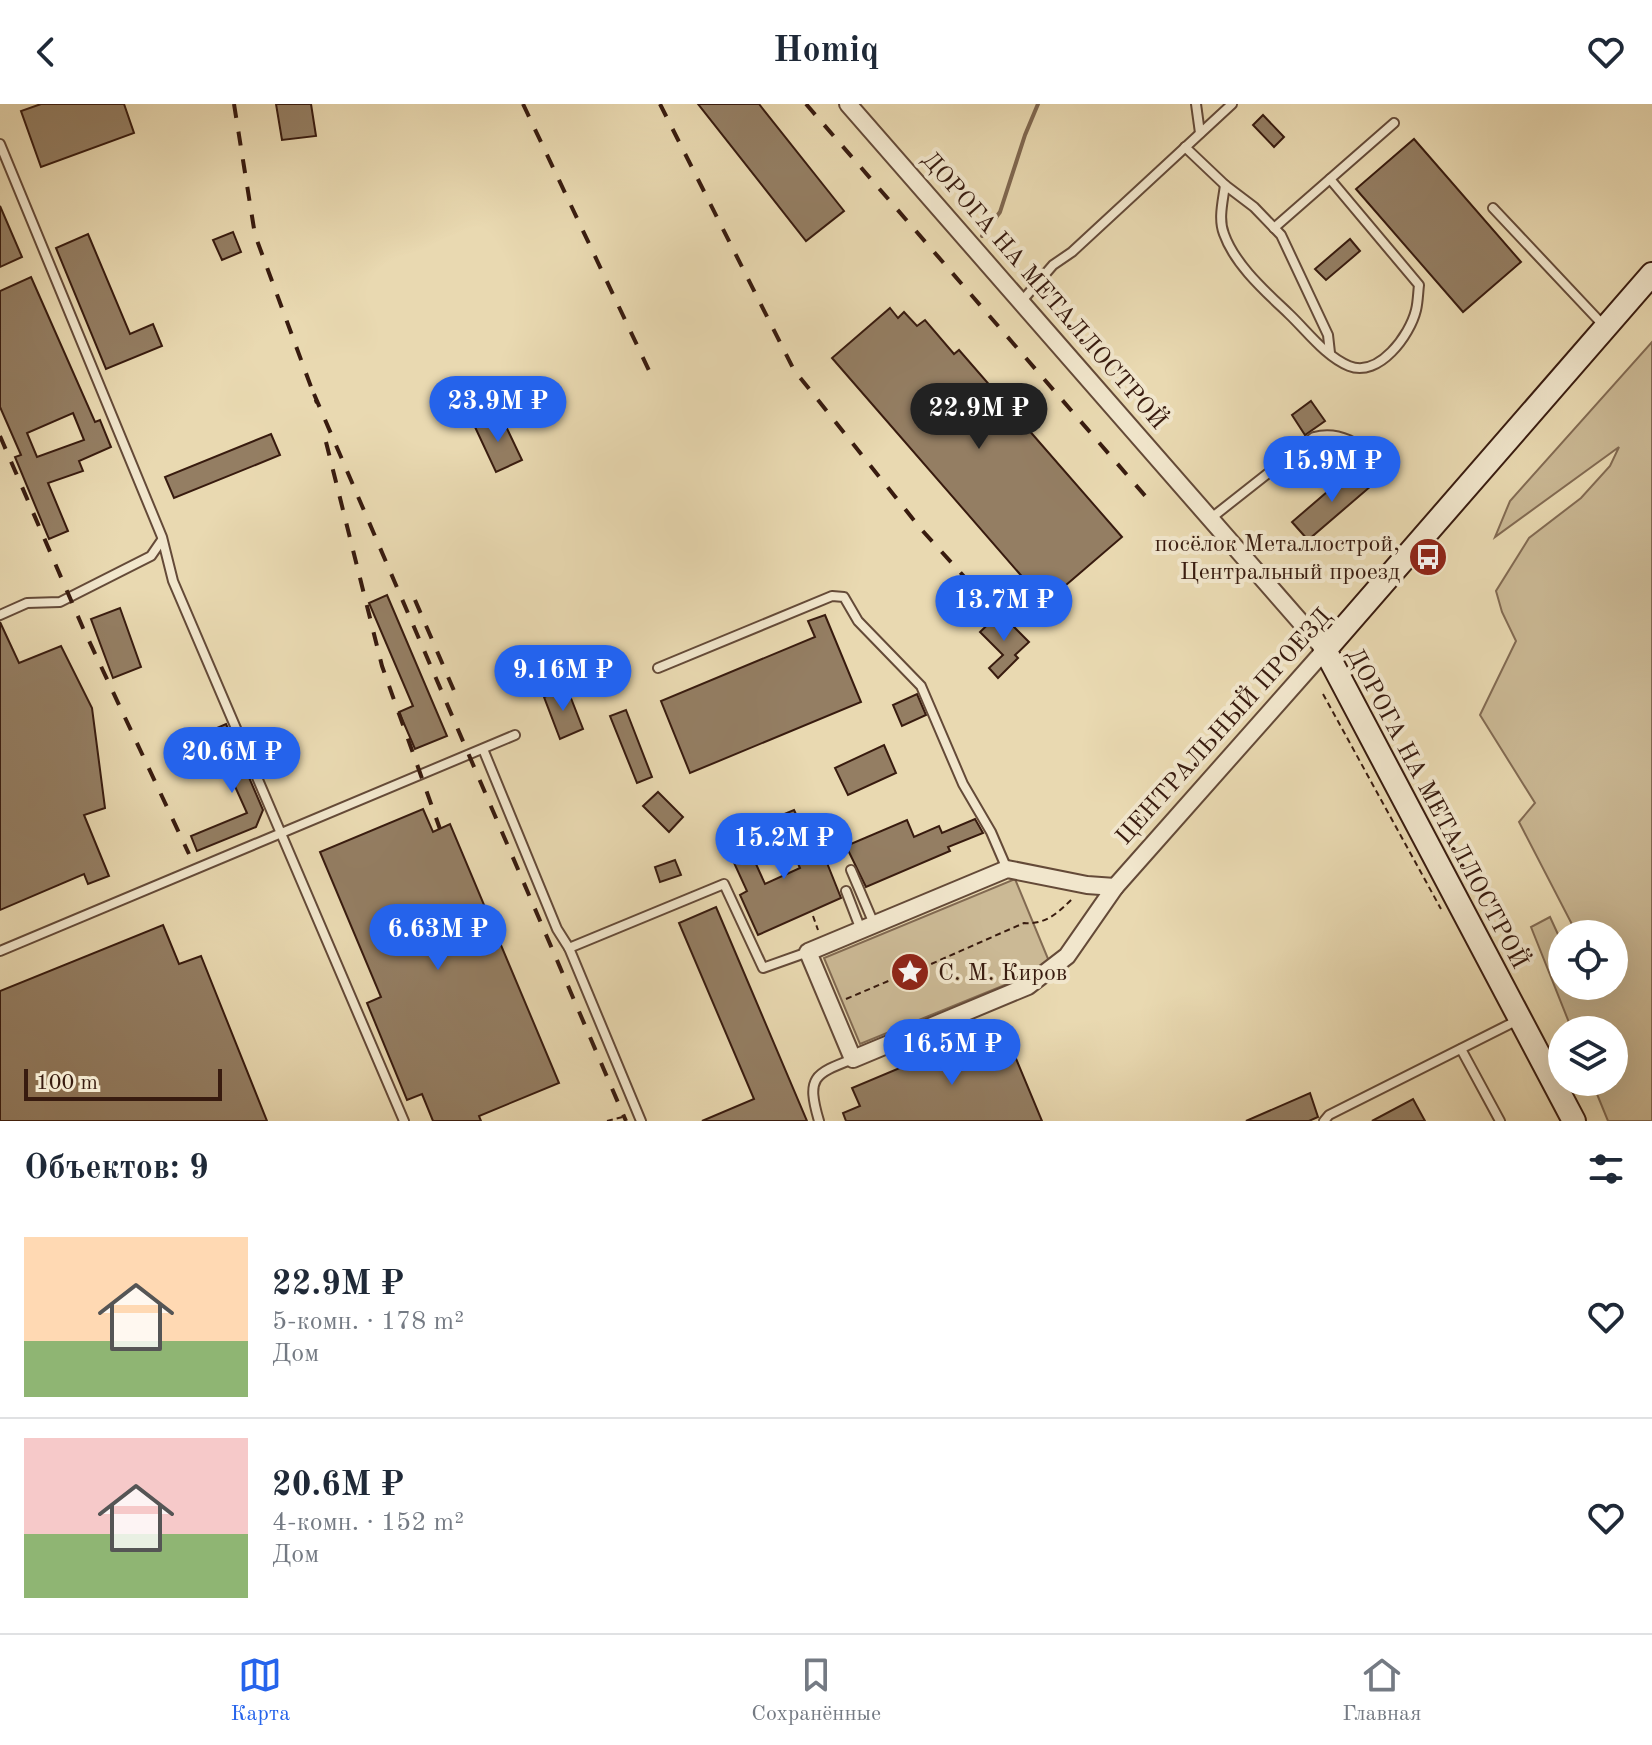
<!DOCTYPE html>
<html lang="ru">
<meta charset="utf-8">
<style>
body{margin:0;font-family:"Old Standard TT",serif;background:#f6f6f7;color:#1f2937;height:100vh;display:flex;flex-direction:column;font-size:30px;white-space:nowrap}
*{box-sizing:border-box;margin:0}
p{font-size:26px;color:#747a83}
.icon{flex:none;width:44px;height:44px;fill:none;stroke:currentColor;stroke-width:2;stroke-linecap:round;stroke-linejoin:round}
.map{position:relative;height:1017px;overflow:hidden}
.details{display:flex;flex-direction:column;background:#fff;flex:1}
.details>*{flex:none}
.fabs{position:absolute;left:1548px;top:816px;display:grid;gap:16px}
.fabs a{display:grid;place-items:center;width:80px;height:80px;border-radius:50%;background:#fff;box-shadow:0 8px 32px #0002;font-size:40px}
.scale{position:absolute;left:24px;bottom:20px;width:198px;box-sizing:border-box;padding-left:8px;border:4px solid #381b0f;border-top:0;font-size:22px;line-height:28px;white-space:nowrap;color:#381b0f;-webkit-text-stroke:6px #f1e6cc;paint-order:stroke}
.price{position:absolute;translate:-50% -68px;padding:0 18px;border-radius:28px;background:#2563eb;color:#fff;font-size:26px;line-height:52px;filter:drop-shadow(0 2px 4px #0008)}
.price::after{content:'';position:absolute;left:50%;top:48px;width:24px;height:18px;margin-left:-12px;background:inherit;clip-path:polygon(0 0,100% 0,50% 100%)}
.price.on{background:#222;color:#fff}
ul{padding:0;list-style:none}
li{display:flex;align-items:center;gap:24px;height:200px;padding:0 24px}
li+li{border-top:2px solid #e0e1e3}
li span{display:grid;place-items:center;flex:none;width:224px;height:160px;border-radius:0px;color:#555}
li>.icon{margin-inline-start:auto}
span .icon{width:96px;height:96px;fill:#fffc;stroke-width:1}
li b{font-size:34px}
h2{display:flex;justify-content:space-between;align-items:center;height:96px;padding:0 24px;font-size:34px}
header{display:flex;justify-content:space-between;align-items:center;height:104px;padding:0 24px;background:#fff;font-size:36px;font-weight:600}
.tab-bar{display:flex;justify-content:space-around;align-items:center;height:112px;border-top:2px solid #e0e1e3;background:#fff;font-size:22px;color:#747a83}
.tab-bar a{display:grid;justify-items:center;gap:4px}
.tab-bar .on{color:#2563eb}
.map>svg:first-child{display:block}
.green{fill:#cbb995;stroke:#826a52;stroke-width:2}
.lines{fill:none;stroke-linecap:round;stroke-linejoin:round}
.stream{stroke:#7e664f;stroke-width:4}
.building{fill:#947e63;stroke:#381b0f;stroke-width:2;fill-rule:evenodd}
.lane-casing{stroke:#644a38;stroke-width:12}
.street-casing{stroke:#644a38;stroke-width:20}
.secondary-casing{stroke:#381b0f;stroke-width:26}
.path{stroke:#381b0f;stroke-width:2;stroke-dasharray:6 4;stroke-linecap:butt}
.lane{stroke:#f1e6cc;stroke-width:8}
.street{stroke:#f1e6cc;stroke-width:16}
.secondary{stroke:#f1e6cc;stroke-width:22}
.rail{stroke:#381b0f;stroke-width:4;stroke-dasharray:14 14;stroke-linecap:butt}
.labels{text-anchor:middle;stroke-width:8;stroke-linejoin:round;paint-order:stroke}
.street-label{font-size:24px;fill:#381b0f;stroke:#f1e6cc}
.poi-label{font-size:24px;fill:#381b0f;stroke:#f1e6cc;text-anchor:end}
</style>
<header><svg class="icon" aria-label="back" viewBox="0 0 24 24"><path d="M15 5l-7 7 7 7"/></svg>Homiq<svg class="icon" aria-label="heart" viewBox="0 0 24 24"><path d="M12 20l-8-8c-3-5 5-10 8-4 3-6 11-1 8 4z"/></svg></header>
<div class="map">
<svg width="1652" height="1017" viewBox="0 0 1652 1017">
<rect width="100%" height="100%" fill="#e9d9b1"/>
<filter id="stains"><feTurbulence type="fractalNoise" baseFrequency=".0025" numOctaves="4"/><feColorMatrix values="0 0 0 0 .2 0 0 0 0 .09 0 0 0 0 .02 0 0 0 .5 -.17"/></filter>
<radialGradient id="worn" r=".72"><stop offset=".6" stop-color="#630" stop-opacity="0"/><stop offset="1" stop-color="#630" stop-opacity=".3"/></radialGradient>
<g class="green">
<path d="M1652,238V1017H1608L1592,978H1614V926H1572L1531,823L1550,813L1562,839V882H1614V830H1577L1519,718L1535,699L1480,611L1516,537L1502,508L1496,487L1529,434L1581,394L1610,362L1619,343L1495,433L1510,397Z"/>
<path d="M1015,775L1051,862L860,940L824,854Z"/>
</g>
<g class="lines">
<path class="stream" d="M982,132L1000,108L1025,31L1038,0"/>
</g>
<g class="building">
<path d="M41,0H124L134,29L41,63L21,7Z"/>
<path d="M276,0H311L316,32L282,36Z"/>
<path d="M698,0H759L844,107L806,137Z"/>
<path d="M1263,11L1284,33L1274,43L1253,21Z"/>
<path d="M1414,35L1521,158L1463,208L1356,85Z"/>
<path d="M0,102L22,153L0,163Z"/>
<path d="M233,128L241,148L222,156L213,136Z"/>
<path d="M88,130L130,230L153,220L162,242L106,265L56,144Z"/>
<path d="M1350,135L1360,147L1326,176L1315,165Z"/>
<path d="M31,173L95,318L100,316L111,343L79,357L83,367L48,379L68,427L49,435L15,353L21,351L0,303V187ZM73,309L84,336L37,353L27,329Z"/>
<path d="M890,204L898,214L904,208L917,222L925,216L954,250L959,246L1122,433L1045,499L832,254Z"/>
<path d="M1311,297L1325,317L1305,331L1292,311Z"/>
<path d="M501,312L522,356L496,368L475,323Z"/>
<path d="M271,330L280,351L174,394L165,373Z"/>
<path d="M1355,364L1371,382L1308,436L1292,418Z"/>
<path d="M387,491L447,632L415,645L399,608L413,602L369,499Z"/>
<path d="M120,504L141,563L113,574L91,515Z"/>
<path d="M1000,509L1029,538L1015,551L1018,554L998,574L989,564L1003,551L980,528Z"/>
<path d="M825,511L861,598L690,669L661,597L815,533L808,517Z"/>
<path d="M0,518L19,559L61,542L92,604L105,704L84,711L109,772L88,780L84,770L0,806Z"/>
<path d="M607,548L613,564L593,571L587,555Z"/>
<path d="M567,584L583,625L560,635L544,593Z"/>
<path d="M917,590L926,611L902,622L893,601Z"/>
<path d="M626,606L652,673L637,679L610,612Z"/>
<path d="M226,620L263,706L256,723L197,747L191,732L247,709L210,627Z"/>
<path d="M884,641L896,669L848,691L835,664Z"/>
<path d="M658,688L683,713L669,728L643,702Z"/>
<path d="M423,705L433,728L450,720L559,979L479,1012L481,1017H433L422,990L407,996L367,899L381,893L320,748Z"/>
<path d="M794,706L818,757L825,754L841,794L758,831L740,791L747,787L724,737L742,729L765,780L800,764L777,713Z"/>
<path d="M975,715L983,729L948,743L950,747L866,783L846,742L907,716L914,733L939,722L942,729Z"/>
<path d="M675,756L681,771L660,778L655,763Z"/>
<path d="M716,803L807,1017H702L754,995L679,819Z"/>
<path d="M163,821L179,860L201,852L267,1017H0V887Z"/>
<path d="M1002,921L1042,1017H846L843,1009L860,1002L852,984Z"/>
<path d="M1310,989L1318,1013L1309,1017H1246Z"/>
<path d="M1413,995L1425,1017H1372Z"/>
</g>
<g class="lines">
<g class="lane-casing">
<g id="lane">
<path d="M1196,0L1200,29"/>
<path d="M0,40L162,433L173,477L404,1017"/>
<path d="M1185,43L1225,81L1254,103L1281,131L1328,231L1330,249"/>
<path d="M1225,81C1223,97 1218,115 1224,130C1235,161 1266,188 1289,210C1306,226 1326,253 1349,262C1379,274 1410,231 1416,206C1418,198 1418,189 1419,181L1330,75"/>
<path d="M1493,104L1605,223"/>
<path d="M1274,124L1394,19"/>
<path d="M1021,198L1053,161L1072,148L1232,0"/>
<path d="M1210,415L1314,333C1339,326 1360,340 1378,357"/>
<path d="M0,511L27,499L60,498L151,452L162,436"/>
<path d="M658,564L832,492L844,493L858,517L921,582L963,680L991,728L1007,765"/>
<path d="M483,645L557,825L569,844L724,780L763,864L808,848"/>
<path d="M851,766L874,820"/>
<path d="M846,787L861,826"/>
<path d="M569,844L641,1017"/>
<path d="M0,847L515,631"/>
<path d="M1461,945L1500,1017"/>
<path d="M819,1017C806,973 814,970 853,955"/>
<path d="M1324,1017L1329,1011L1518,916"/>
</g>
</g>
<g class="street-casing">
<g id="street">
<path d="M848,0L1325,546L1115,783"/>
<path d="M1007,765L1087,781L1115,783L1067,852L1028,882L853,955L808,848Z"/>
</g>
</g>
<g class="secondary-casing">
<path id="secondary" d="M1574,1017L1325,546L1652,170"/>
</g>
<g class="path">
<path d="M1323,590L1441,805"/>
<path d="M813,812L818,826"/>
<circle cx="910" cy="867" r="11"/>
<path d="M922,864L1024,819C1046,821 1059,808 1074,793"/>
<path d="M846,895L900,872"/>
<path d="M607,1017L626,1012"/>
</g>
<use href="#lane" class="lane"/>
<use href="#street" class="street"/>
<use href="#secondary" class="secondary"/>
<g class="rail">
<path d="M234,0L255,131L317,299"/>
<path d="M523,0L654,277"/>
<path d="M660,0L794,266L921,425L988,499"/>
<path d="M806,0L1147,394"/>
<path d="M314,290L626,1017"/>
<path d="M0,332L83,524L189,750"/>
<path d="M326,338L382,562L440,725"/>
<path d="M415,496L455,589"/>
</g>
</g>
<defs>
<g id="bus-disc" transform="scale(2)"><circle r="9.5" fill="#8f2418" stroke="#f1e6cc"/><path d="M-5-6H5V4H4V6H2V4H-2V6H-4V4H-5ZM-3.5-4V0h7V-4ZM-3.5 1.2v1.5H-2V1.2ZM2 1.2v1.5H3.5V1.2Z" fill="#fff"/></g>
<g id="sight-disc" transform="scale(2)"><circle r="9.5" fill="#8f2418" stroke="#f1e6cc"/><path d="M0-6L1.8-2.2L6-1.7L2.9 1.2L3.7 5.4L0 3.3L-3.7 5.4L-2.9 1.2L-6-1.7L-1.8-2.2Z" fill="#fff"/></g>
</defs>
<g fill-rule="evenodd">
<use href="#bus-disc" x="1428" y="453"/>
<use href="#sight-disc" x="910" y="868"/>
</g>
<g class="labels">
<g class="street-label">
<text transform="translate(1045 186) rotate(49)" y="8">ДОРОГА НА МЕТАЛЛОСТРОЙ</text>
<text transform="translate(1223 622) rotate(-48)" y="8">ЦЕНТРАЛЬНЫЙ ПРОЕЗД</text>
<text transform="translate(1438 704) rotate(62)" y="8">ДОРОГА НА МЕТАЛЛОСТРОЙ</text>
</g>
<g class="poi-label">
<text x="1400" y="447">посёлок Металлострой,<tspan x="1400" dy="28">Центральный проезд</tspan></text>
<text x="938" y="876" text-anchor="start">С. М. Киров</text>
</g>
</g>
<rect width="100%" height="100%" filter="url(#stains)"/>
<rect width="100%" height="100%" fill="url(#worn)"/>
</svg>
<div class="fabs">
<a><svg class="icon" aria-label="locate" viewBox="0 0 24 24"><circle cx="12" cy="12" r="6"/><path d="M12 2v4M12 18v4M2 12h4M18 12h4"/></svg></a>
<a><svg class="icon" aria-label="layers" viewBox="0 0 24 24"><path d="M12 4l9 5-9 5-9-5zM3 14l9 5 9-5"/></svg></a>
</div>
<div class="scale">100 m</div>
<b class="price" style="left:498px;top:340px">23.9M ₽</b>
<b class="price on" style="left:979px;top:347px">22.9M ₽</b>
<b class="price" style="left:1332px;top:400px">15.9M ₽</b>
<b class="price" style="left:1004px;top:539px">13.7M ₽</b>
<b class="price" style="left:563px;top:609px">9.16M ₽</b>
<b class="price" style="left:232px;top:691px">20.6M ₽</b>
<b class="price" style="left:784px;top:777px">15.2M ₽</b>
<b class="price" style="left:438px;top:868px">6.63M ₽</b>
<b class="price" style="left:952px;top:983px">16.5M ₽</b>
</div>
<section class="details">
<h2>Объектов: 9<svg class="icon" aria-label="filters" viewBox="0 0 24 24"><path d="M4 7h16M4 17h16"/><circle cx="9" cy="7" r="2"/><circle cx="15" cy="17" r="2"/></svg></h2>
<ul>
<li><span style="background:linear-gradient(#ffd9b3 65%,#8fb573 0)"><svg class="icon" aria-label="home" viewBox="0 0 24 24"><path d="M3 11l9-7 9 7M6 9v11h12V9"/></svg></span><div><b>22.9M ₽</b><p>5-комн. · 178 m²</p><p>Дом</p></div><svg class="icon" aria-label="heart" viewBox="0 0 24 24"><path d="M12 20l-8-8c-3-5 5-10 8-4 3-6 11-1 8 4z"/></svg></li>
<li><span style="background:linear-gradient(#f6c9c9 60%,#8fb573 0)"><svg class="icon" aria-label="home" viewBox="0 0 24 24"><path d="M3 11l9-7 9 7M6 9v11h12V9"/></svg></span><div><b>20.6M ₽</b><p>4-комн. · 152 m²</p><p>Дом</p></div><svg class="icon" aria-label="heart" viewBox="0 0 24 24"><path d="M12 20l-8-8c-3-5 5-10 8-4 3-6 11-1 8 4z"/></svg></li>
</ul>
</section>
<nav class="tab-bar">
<a class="on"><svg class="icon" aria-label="map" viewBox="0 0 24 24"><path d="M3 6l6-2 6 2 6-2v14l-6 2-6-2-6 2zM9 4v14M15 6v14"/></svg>Карта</a>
<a><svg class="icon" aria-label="saved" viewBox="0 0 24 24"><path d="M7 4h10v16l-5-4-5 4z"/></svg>Сохранённые</a>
<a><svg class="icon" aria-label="home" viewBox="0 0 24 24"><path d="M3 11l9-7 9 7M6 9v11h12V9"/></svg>Главная</a>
</nav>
